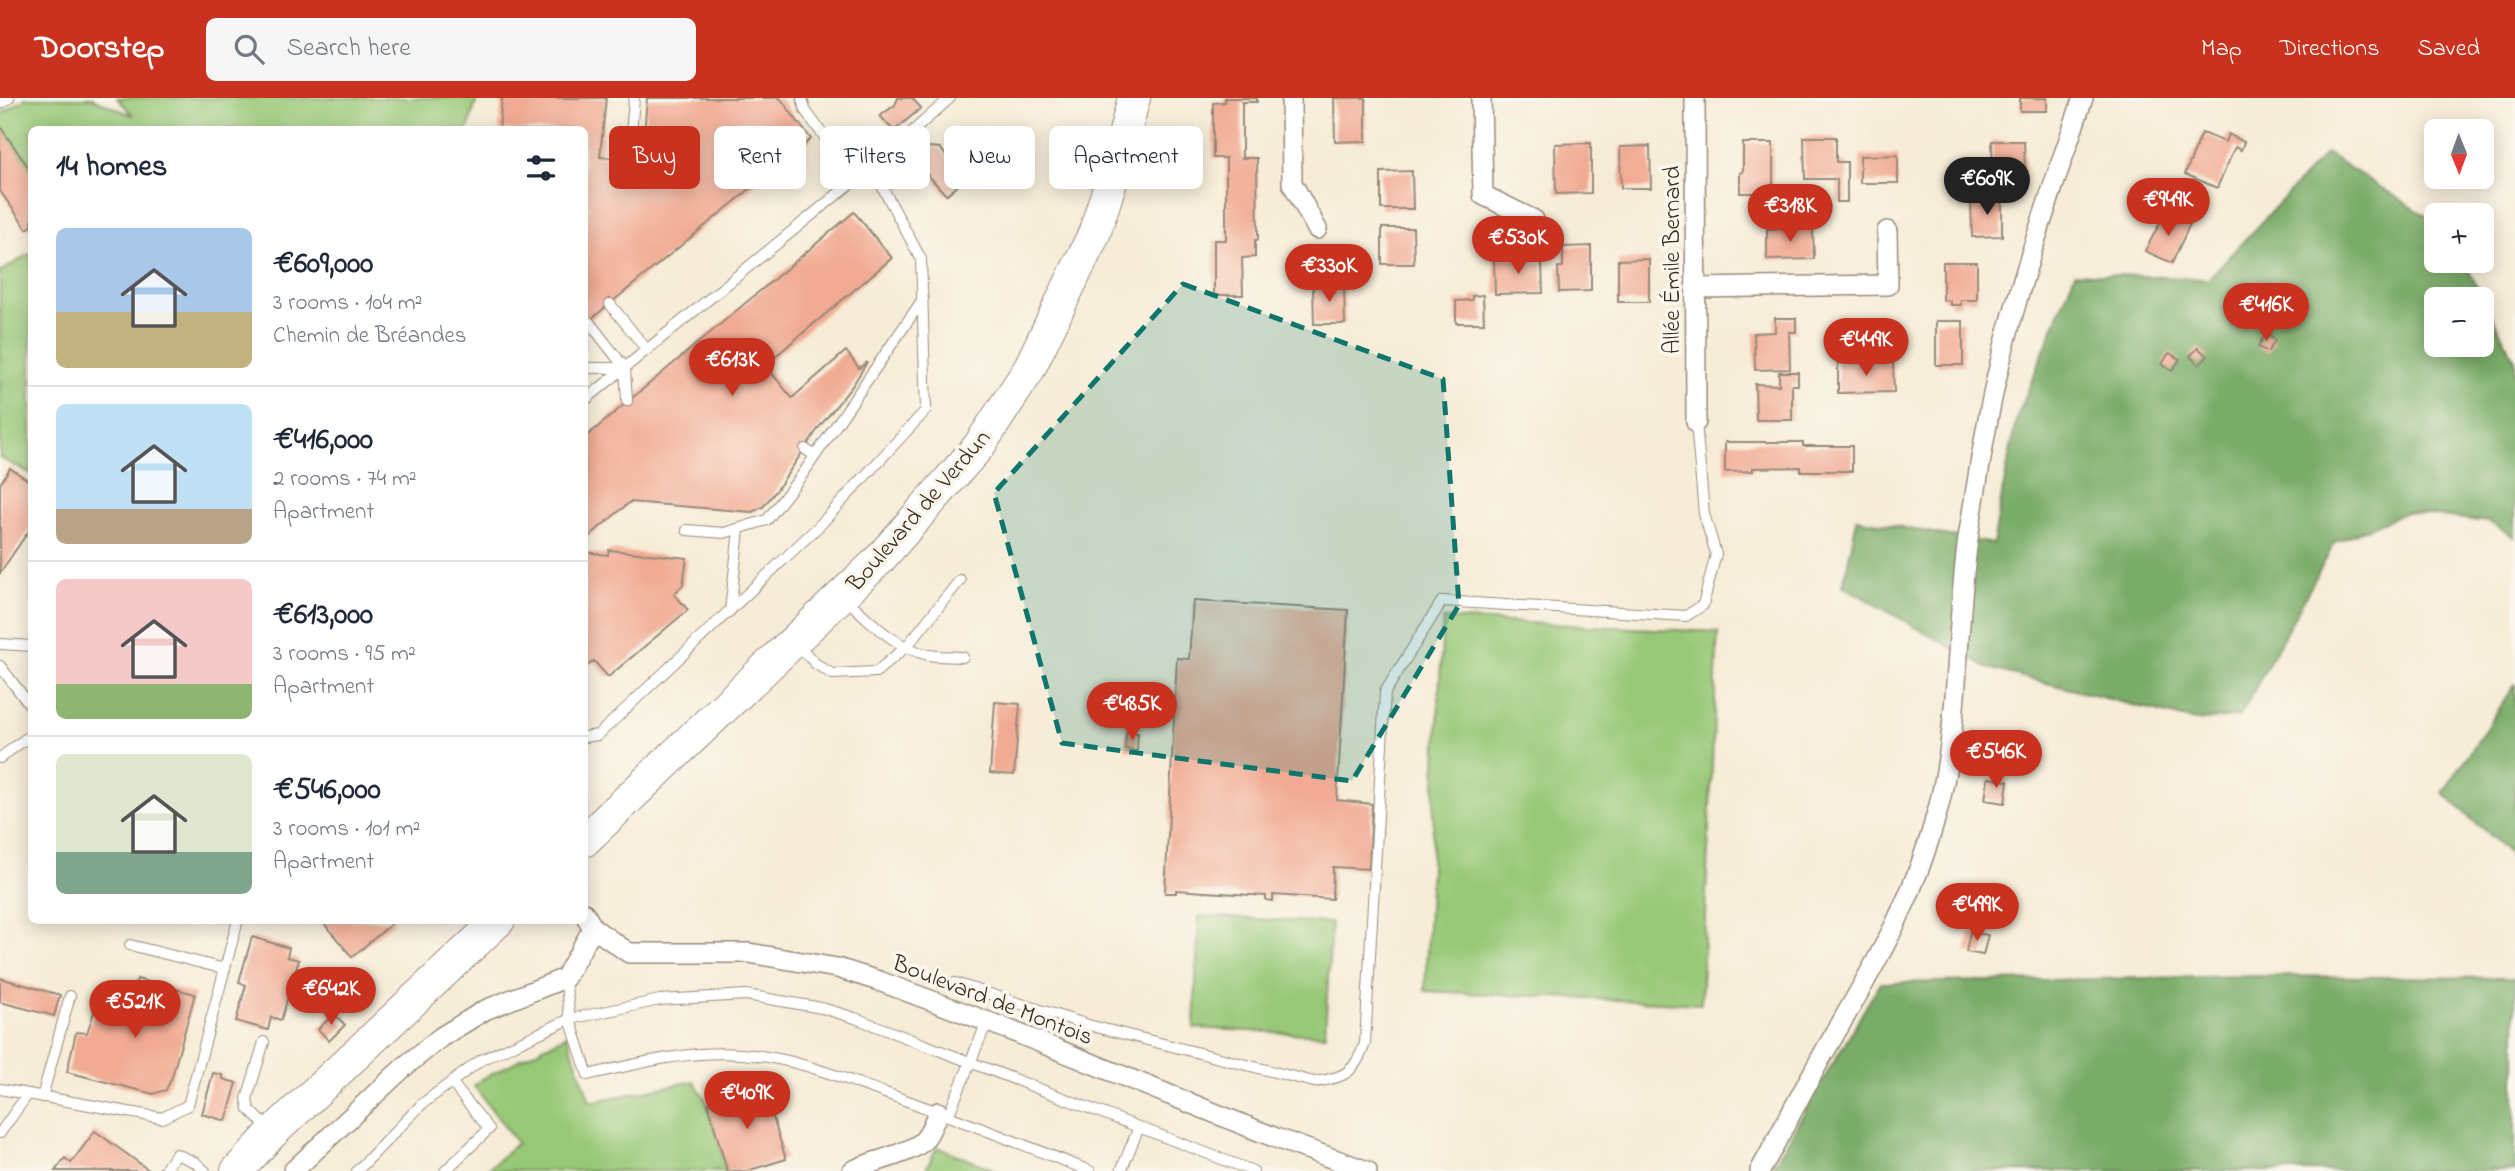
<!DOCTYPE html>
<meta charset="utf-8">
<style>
body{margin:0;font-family:"Indie Flower",sans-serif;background:#f6f6f7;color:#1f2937;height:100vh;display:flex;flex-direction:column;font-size:26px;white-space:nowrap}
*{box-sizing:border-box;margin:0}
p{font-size:23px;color:#747a83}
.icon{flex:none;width:38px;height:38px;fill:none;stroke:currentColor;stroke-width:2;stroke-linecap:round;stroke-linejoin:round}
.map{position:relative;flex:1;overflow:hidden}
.sheet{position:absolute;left:28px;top:28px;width:560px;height:798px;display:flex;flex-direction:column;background:#fff;border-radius:10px;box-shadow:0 4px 18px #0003}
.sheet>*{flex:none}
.banner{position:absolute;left:609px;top:28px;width:665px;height:63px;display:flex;gap:14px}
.needle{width:46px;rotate:179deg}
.controls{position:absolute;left:2424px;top:21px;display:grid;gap:14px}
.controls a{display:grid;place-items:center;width:70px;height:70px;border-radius:10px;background:#fff;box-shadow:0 4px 18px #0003;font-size:35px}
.price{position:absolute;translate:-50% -60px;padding:0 16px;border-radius:24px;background:#c8321e;color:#fff;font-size:23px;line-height:46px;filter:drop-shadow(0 2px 4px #0008)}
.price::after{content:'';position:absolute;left:50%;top:42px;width:21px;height:16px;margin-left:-10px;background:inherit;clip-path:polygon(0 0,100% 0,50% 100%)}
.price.selected{background:#222;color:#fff}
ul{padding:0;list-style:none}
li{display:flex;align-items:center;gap:21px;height:175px;padding:0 28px}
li+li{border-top:2px solid #e0e1e3}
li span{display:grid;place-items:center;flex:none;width:196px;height:140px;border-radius:10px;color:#555}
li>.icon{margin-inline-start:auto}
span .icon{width:84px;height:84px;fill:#fffc;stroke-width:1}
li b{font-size:30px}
h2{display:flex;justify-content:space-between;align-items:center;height:84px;padding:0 28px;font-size:30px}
.tag{padding:0 24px;border-radius:10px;background:#fff;box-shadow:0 4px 18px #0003;font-size:24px;line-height:63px}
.tag.selected{background:#c8321e;color:#fff}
header{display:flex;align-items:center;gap:42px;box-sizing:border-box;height:98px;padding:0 35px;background:#c8321e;color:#fff}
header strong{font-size:33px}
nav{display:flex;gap:38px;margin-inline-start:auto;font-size:24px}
.search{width:490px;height:63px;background:#f6f6f7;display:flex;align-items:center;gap:18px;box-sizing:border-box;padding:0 24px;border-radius:10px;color:#747a83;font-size:26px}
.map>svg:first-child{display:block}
.green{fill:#97c877;stroke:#69794a;stroke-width:2}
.forest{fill:#79ac68;stroke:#5a6b43;stroke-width:2;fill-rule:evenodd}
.building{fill:#f1aa93}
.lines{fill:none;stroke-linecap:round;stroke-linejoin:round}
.service-casing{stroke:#988b7a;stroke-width:12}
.minor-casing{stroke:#988b7a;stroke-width:22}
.primary-casing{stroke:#988b7a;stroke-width:34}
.service{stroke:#fff;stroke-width:10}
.minor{stroke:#fff;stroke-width:19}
.primary{stroke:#fff;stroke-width:32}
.marked{fill:#0f766e;fill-opacity:0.2;stroke:#0f766e;stroke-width:5;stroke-dasharray:14 9;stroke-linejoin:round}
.labels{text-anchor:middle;stroke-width:7;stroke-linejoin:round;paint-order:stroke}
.street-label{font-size:24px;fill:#3b2a1e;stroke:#fbf7ec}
</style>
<header>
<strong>Doorstep</strong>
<div class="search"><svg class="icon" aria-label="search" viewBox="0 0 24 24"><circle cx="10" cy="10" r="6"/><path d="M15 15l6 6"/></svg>Search here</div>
<nav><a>Map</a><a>Directions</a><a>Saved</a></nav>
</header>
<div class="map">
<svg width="2515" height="1073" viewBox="0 0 2515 1073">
<rect width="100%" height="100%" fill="#fbf7ec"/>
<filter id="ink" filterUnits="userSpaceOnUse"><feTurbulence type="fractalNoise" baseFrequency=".0143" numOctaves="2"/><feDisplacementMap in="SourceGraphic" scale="14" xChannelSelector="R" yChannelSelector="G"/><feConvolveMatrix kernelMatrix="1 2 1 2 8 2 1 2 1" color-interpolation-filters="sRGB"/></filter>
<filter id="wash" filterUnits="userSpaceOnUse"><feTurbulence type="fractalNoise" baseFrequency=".00686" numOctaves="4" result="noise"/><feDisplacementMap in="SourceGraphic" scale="28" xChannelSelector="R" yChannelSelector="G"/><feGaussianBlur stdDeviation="1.57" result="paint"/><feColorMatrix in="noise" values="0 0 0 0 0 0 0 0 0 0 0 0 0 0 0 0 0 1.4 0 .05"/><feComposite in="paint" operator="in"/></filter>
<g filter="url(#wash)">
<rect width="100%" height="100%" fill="#f6ecd7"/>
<g class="green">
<path d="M26,0H92L134,18L117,0H477L468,31L32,32L31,75L0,28V17Z"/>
<path d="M31,155V376L0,360V174Z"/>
<path d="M1443,521L1718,534L1701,906L1425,893Z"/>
<path d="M1199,818L1331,825L1325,937L1194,930Z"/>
<path d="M567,937L590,1004L694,983L708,1006L727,1073H486L517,1045L474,988L482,981Z"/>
<path d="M937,1049L998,1073H925Z"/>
</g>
<g class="forest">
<path d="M2326,55L2436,124V163H2464L2515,263V439L2489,424L2406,414L2335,444L2240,618L2195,623L1988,570L1843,488L1857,421L1993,446L2016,322L2075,175L2208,181ZM2436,201H2482V247H2436Z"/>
<path d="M2515,587V760L2443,695Z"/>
<path d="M2253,878L2515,880V1073H1770L1880,885Z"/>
</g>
<g id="blocks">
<g class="building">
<path d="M502,0H606L600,59L642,62L647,0H780L811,41L584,227V116L591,110L584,103V32H499Z"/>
<path d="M898,0H912L921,10L894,33L880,18L895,7Z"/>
<path d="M1225,0H1257V4H1242V60H1257L1258,142H1255V159L1242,160L1243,197H1214V142H1226V60H1213V5L1225,4Z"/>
<path d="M1334,0H1366V43L1335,44Z"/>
<rect x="2020" y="0" width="27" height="13"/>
<path d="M0,28L32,75V128L27,131L0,93Z"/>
<path d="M2202,35L2225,44L2228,36L2244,44L2241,52L2235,49L2217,90L2185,76Z"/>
<path d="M1804,39H1836V64H1847V104H1837V81H1805Z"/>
<path d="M1992,43H2024L2025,75L1993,76Z"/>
<path d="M1591,45V95L1556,96L1555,46Z"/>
<path d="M1743,45H1773V95H1740V75L1743,74Z"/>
<path d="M1650,48L1651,90H1621L1620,49Z"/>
<path d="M928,49L940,50L965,81L946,97L919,67L922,55Z"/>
<path d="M1898,57V85H1860V58Z"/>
<path d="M1412,73L1413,111H1381V74Z"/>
<path d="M2002,100V138L1972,139L1971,101Z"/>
<path d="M854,114L892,160L765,267L792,300L846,253L859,270L867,264L853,287L820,328L776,393L763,409L752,414L630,404L586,441L584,335L587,338Z"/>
<path d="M2165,115L2190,126L2172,165L2145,153Z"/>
<path d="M1382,130H1413L1414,166H1382Z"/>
<path d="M1767,131H1813L1814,161L1767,162Z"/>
<path d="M1591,148V193L1559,194L1558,169H1563V149Z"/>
<path d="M1494,160H1527V165H1542L1543,195L1495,196Z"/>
<path d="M1649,161V204H1618V162Z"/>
<path d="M1943,164H1977V202H1961V207H1950V203L1943,202Z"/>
<path d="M1313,187H1344L1345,226H1314Z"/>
<path d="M1483,197L1484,225H1456V203L1472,202V198Z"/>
<path d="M1775,220H1796V234H1789L1790,271L1755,272L1754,235L1775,234Z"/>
<rect x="1936" y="223" width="27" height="44"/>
<path d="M2265,236L2275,242L2268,254L2258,249Z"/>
<path d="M2198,250L2208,258L2199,267L2190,258Z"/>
<path d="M2169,255L2180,261L2172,273L2162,266Z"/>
<path d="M1838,265H1893L1894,294L1838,295Z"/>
<path d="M1779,274H1798V287H1792V322H1756L1755,286L1779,287Z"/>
<path d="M1725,344H1803V348H1852V373H1801V369L1753,370V373L1725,374Z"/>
<path d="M10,370L32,385V428L0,475V386Z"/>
<path d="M609,452L687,460L683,487L674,496L688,512L608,579L594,563L584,570V454L608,457Z"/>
<path d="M1193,503L1348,512L1337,702L1372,706L1369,771L1333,769L1332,801L1273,797V803L1266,802V798L1176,792V795H1165L1177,560L1189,561Z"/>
<path d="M995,604L1020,606L1014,677L990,675Z"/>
<path d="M1126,635H1138L1137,653L1125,651Z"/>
<path d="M1988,680L2008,683L2005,705L1985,702Z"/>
<path d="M321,822H396L352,859Z"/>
<path d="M1970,834L1988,837L1983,857L1966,854Z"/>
<path d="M252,839L289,850L287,859L299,862L281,922L271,919L268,932L236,923L246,887L239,884Z"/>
<path d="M0,880L60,897L54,918L0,904Z"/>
<path d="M137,881L195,896L172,979L166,992L153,996L67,974L76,934L87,935L95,911L124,919Z"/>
<path d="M334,916L345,927L329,943L318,931Z"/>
<path d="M213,975L223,977V981L237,985L226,1023L202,1016Z"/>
<path d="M763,988L786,1061L747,1073H727L708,1006Z"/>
<path d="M95,1033L150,1073H55L65,1060L71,1065Z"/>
</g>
</g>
</g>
<g filter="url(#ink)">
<use href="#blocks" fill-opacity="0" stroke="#988b7a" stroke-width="2"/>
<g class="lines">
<g class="service-casing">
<g id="service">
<path d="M802,0L805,12L855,81"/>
<path d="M0,6L9,0"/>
<path d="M629,61L634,0"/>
<path d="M610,206L647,252"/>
<path d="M589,224L625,270L627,303"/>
<path d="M584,270H625"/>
<path d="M584,303L894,50L950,0"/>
<path d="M805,351L815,358"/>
<path d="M687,432L724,435L767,422L802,377L923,201"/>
<path d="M846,501C870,523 895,550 929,557C940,559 952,558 963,559"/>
<path d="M730,513L739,432"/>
<path d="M0,546L32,548"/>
<path d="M797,547L816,566L832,576L876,574L907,548L960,482"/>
<path d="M0,568L32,610"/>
<path d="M584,639L598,637L820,427L926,312L921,161L871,68"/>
<path d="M0,660L32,636"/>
<path d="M130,847L225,871"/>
<path d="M565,880L570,921L588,977C639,965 688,952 741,956C792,959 837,978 885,995C954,1019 1022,1046 1090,1073"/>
<path d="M955,885L1088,927L1314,984C1344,980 1355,975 1365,945L1385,594L1442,503L1686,518L1703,507L1716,456L1704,416L1696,324"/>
<path d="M264,944L247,1001L249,1011L270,1032"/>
<path d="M0,991L162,1020L188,1007L238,822"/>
<path d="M42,999L70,898"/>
<path d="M948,1018L987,924"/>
<path d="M0,1035L28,996"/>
<path d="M164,1073L176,1056L195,1064L205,1073"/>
<path d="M357,1073L422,1006L481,962L570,921L660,902L746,897L822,910L855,920L1253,1073"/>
<path d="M445,1073L489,1031L451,984"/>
<path d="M1121,1073L1139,1029"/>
</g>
</g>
<g class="minor-casing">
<g id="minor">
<path d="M1291,0L1292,85L1317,131"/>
<path d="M1481,0L1483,97L1534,122"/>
<path d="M1695,0L1696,324"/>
<path d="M1695,190L1888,187L1887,133"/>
<path d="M584,815L593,830L629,855H749L837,870L879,883L1007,931L1276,1040L1367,1073"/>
<path d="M293,1073L404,969L441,939L485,912L565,880L593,830"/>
<path d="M852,1073C870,1063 911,1056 923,1043C930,1036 934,1023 938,1014"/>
<path d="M1760,1073C1781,1035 1801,996 1822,958C1870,875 1914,805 1938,711C1961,621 1955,526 1969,434C1979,373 1988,310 2004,249C2026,165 2055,83 2083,0"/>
</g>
</g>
<g class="primary-casing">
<g id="primary">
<path d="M584,743L878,463L979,348L1028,273L1094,136L1116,68L1134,0"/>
<path d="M237,1073L272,1035L499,822"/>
</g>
</g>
<use href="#service" class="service"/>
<use href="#minor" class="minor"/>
<use href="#primary" class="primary"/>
</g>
</g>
<path class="marked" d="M1183,186L1443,281L1459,507L1352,683L1062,645L994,395Z"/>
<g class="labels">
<g class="street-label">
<text transform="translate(1671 162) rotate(-90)" y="8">Allée Émile Bernard</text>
<text transform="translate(918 412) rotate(-49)" y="8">Boulevard de Verdun</text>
<text transform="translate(993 901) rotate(21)" y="8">Boulevard de Montois</text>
</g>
</g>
</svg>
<div class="controls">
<a><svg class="needle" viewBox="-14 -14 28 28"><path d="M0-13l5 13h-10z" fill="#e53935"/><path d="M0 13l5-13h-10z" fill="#747a83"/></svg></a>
<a>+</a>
<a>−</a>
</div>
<b class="price selected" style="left:1987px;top:119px">€609K</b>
<b class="price" style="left:2168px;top:140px">€949K</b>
<b class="price" style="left:1790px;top:146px">€318K</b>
<b class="price" style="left:1518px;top:178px">€530K</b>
<b class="price" style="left:1329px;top:206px">€330K</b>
<b class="price" style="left:2266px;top:245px">€416K</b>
<b class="price" style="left:1866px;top:280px">€449K</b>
<b class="price" style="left:732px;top:300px">€613K</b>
<b class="price" style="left:1132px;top:644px">€485K</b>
<b class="price" style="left:1996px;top:692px">€546K</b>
<b class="price" style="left:1977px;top:845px">€499K</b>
<b class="price" style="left:331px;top:929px">€642K</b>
<b class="price" style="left:135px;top:942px">€521K</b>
<b class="price" style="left:747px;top:1033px">€409K</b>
<div class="banner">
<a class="tag selected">Buy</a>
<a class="tag">Rent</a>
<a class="tag">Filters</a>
<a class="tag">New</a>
<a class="tag">Apartment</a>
</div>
<section class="sheet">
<h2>14 homes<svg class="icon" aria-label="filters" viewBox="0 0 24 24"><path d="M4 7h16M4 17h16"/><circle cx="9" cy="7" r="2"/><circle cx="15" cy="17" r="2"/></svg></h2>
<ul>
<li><span style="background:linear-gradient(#a9c7e8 60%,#c2b280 0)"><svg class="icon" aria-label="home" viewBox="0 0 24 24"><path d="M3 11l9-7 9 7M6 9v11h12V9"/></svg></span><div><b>€609,000</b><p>3 rooms · 104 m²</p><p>Chemin de Bréandes</p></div></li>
<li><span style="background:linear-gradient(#bfe0f5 75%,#b9a48a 0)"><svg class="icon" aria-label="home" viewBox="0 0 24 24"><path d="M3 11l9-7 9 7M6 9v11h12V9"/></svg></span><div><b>€416,000</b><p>2 rooms · 74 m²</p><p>Apartment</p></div></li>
<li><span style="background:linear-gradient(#f6c9c9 75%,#8fb573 0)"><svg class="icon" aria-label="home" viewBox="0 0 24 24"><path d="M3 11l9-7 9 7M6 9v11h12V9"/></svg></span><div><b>€613,000</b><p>3 rooms · 95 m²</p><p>Apartment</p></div></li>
<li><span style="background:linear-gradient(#dfe7d0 70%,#7fa58c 0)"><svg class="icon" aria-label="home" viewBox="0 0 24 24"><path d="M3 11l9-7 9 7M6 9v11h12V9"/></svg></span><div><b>€546,000</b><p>3 rooms · 101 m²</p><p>Apartment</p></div></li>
</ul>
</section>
</div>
